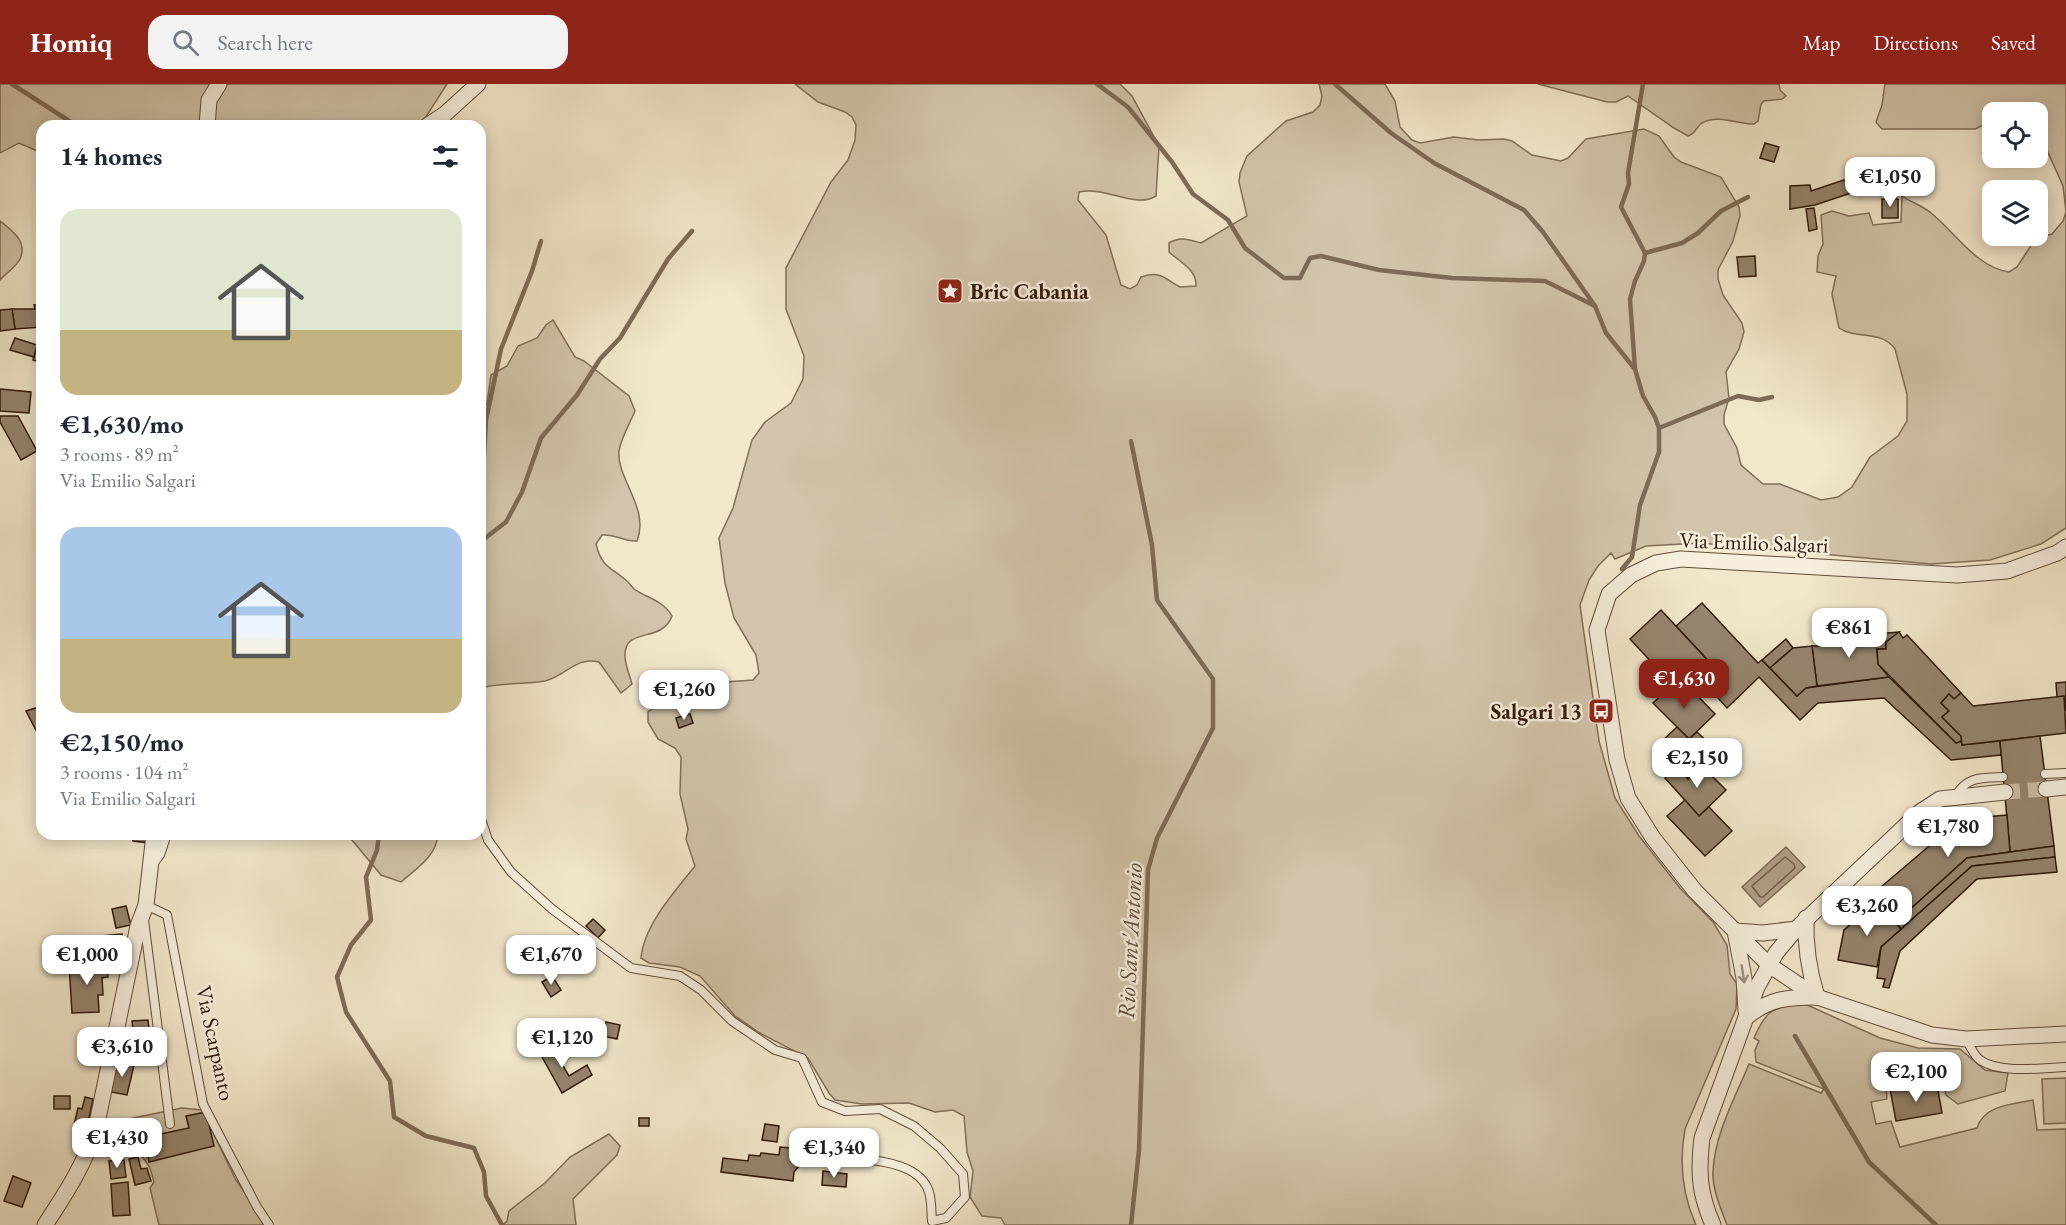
<!DOCTYPE html>
<meta charset="utf-8">
<style>
body{margin:0;font-family:"EB Garamond",serif;background:#f2f2f3;color:#1f2937;height:100vh;display:flex;flex-direction:column;font-size:22px;white-space:nowrap}
*{box-sizing:border-box;margin:0}
p{font-size:20px;color:#747a83}
.icon{flex:none;width:33px;height:33px;fill:none;stroke:currentColor;stroke-width:2;stroke-linecap:round;stroke-linejoin:round}
.map{position:relative;flex:1;overflow:hidden}
.sheet{position:absolute;left:36px;top:36px;width:450px;height:720px;display:flex;flex-direction:column;background:#fff;border-radius:18px;box-shadow:0 3px 15px #0003}
.sheet>*{flex:none}
.fabs{position:absolute;left:1982px;top:18px;display:grid;gap:12px}
.fabs a{display:grid;place-items:center;width:66px;height:66px;border-radius:12px;background:#fff;box-shadow:0 3px 15px #0003;font-size:30px}
.price{position:absolute;translate:-50% -51px;padding:0 14px;border-radius:12px;background:#fff;color:#222;font-size:20px;line-height:39px;filter:drop-shadow(0 2px 3px #0008)}
.price::after{content:'';position:absolute;left:50%;top:36px;width:18px;height:14px;margin-left:-9px;background:inherit;clip-path:polygon(0 0,100% 0,50% 100%)}
.price.on{background:#8f2418;color:#fff}
ul{padding:0;list-style:none}
li{display:grid;align-content:center;gap:12px;height:318px;padding:0 24px}
li span{display:grid;place-items:center;height:186px;border-radius:18px;color:#555}
li>.icon{margin-inline-start:auto}
span .icon{width:108px;height:108px;fill:#fffc;stroke-width:1}
li b{font-size:26px}
h2{display:flex;justify-content:space-between;align-items:center;height:72px;padding:0 24px;font-size:26px}
header{display:flex;align-items:center;gap:36px;box-sizing:border-box;height:84px;padding:0 30px;background:#8f2418;color:#fff}
header strong{font-size:28px}
nav{display:flex;gap:33px;margin-inline-start:auto;font-size:21px}
.search{width:420px;height:54px;background:#f2f2f3;display:flex;align-items:center;gap:15px;box-sizing:border-box;padding:0 21px;border-radius:18px;color:#747a83;font-size:22px}
.map>svg:first-child{display:block}
.green{fill:#d1c4aa;stroke:#806f5a;stroke-width:1.5}
.water{fill:#b0a189;stroke:#7d6b56;stroke-width:1.5}
.lines{fill:none;stroke-linecap:round;stroke-linejoin:round}
.shore{stroke:#705e4a;stroke-width:1.5}
.stream{stroke:#7d6b56;stroke-width:4.5}
.building{fill:#95856e;stroke:#301a0a;stroke-width:1.5}
.street-tunnel{stroke:#cbbea4;stroke-width:15;stroke-dasharray:15 8;stroke-linecap:butt}
.lane-casing{stroke:#604d3a;stroke-width:10}
.street-casing{stroke:#604d3a;stroke-width:17}
.lane{stroke:#f7efdd;stroke-width:8}
.street{stroke:#f7efdd;stroke-width:15}
.oneway{stroke:#9d8f7e}
.labels{text-anchor:middle;stroke-width:5;stroke-linejoin:round;paint-order:stroke}
.poi-label{font-size:22px;font-weight:bold;fill:#301a0a;stroke:#f7efdd;text-anchor:start}
.street-label{font-size:22px;fill:#301a0a;stroke:#f7efdd}
.water-label{font-size:24px;font-style:italic;fill:#63503d;stroke:#f7efdd}
</style>
<header>
<strong>Homiq</strong>
<div class="search"><svg class="icon" aria-label="search" viewBox="0 0 24 24"><circle cx="10" cy="10" r="6"/><path d="M15 15l6 6"/></svg>Search here</div>
<nav><a>Map</a><a>Directions</a><a>Saved</a></nav>
</header>
<div class="map">
<svg width="2066" height="1141" viewBox="0 0 2066 1141">
<rect width="100%" height="100%" fill="#f2e7cb"/>
<filter id="stains"><feTurbulence type="fractalNoise" baseFrequency=".00333" numOctaves="4"/><feColorMatrix values="0 0 0 0 .2 0 0 0 0 .09 0 0 0 0 .02 0 0 0 .5 -.17"/></filter>
<radialGradient id="worn" r=".72"><stop offset=".6" stop-color="#630" stop-opacity="0"/><stop offset="1" stop-color="#630" stop-opacity=".3"/></radialGradient>
<g class="green">
<path d="M0,0H213L202,42H42V69L19,59L0,69Z"/>
<path d="M227,0H447L420,42H213L217,12Z"/>
<path d="M795,0H1120L1132,12L1159,62L1156,112C1136,125 1106,102 1079,108L1078,116L1106,151L1121,201L1130,205L1137,201L1141,193C1160,186 1165,195 1180,203L1196,202C1197,186 1180,178 1169,168V159C1181,152 1189,156 1201,159L1247,132L1239,98L1240,89L1247,72L1286,37L1313,28L1320,21L1322,12L1319,0H1385L1395,17L1400,43L1412,56L1420,59L1454,53L1479,56L1504,55L1512,57L1532,71L1561,77L1568,74L1586,55L1644,45L1659,52L1674,73L1681,78L1721,93L1739,123L1740,132L1733,157L1718,186V195L1723,211L1742,239L1744,248L1739,265L1726,288L1729,314L1724,331V340L1737,364L1741,381L1763,400H1780L1821,416L1838,413L1852,403L1870,373L1898,352L1907,337V310L1895,265C1880,245 1857,256 1839,244L1832,210L1836,192L1817,188L1818,172L1823,160L1821,131L1832,127L1849,132L1869,129L1873,141L1901,138L1902,112C1911,118 1923,122 1931,129C1956,149 1976,183 2009,188L2017,183L2036,154L2052,150L2063,137L2066,128L2063,102L2037,44V28H2020L2008,25L2000,28H1992V37L1975,45H1882L1876,38L1882,21L1885,0H2066V444L2041,460L1990,476L1931,480L1700,459L1646,462L1615,475L1611,469L1598,482L1589,496L1580,521L1599,657L1615,714L1639,752L1680,804L1713,838L1727,861L1730,890L1737,900L1736,925L1685,1045C1679,1078 1682,1110 1696,1141H1005L1001,1134L982,1132L970,1113L973,1087L967,1068L964,1032L953,1026L935,1028L909,1019L862,1020L835,1016L829,1009L808,974L760,949L735,932L700,892L680,883L649,879L641,874C644,841 675,807 695,782L686,755L688,745L680,710L681,673L675,664L658,655L648,638V628L673,607L697,600L753,596L759,589L756,571L734,534L725,499L719,454L733,424L752,356L765,338L791,319L803,295L804,272L786,225V184L831,98L848,76L855,56L856,41L852,33L845,28L818,18Z"/>
<path d="M1538,0H1779L1780,6L1786,12L1782,15L1764,17L1761,20L1758,37L1754,40C1737,40 1718,30 1702,39C1696,43 1696,50 1688,52L1674,44L1628,12L1616,18H1607Z"/>
<path d="M0,137C12,146 28,158 20,175C16,183 6,189 0,196Z"/>
<path d="M553,236L575,273L584,277L629,312L635,327C630,339 621,354 619,367C616,394 650,424 637,457C623,458 617,450 602,451L596,460C602,485 612,483 628,498C630,500 632,503 634,505C647,514 664,517 672,532C662,560 624,542 625,572C625,581 630,592 632,600L621,609L599,578C576,572 566,592 545,597C523,601 502,598 480,604L484,468L480,463V332L487,319L491,291L507,282L518,262L537,254L546,241Z"/>
<path d="M347,750H438C437,772 416,785 401,798L381,791Z"/>
<path d="M1803,919L1880,954L1918,964L1960,965L1985,986L2008,989L2005,1007L1958,1020L1946,1011L1941,991C1923,987 1898,986 1886,1003L1887,1015L1871,1018L1876,1040L1891,1037L1900,1063L1977,1044C1984,1021 2013,1020 2033,1016L2037,1046L2066,1045V1141H1727C1721,1125 1712,1105 1713,1087C1715,1049 1735,1014 1749,980L1821,1009L1824,1005L1756,978L1755,966L1759,957L1754,954C1766,926 1773,923 1803,919Z"/>
<path d="M2066,994V1039L2044,1040L2042,995Z"/>
<path d="M182,1024L202,1026L236,1096L260,1130L265,1141H159L150,1104L154,1098L150,1084L142,1072L136,1070L128,1035Z"/>
<path d="M609,1050L620,1062L617,1071L573,1115L576,1141H503L507,1137L509,1127L545,1099L570,1073Z"/>
</g>
<path class="water" d="M1786,763L1805,783L1760,823L1742,803Z"/>
<g class="lines">
<path class="shore" d="M1785,773L1794,780L1795,784L1763,813H1760L1752,802Z"/>
<g class="stream">
<path d="M12,0L77,42"/>
<path d="M1097,0L1128,23L1172,78L1193,110L1228,136L1245,164L1284,194H1300L1310,174L1321,172L1379,186L1452,194L1545,197L1595,222"/>
<path d="M1335,0L1391,49L1434,79L1524,126L1543,148L1595,222L1606,249L1634,284"/>
<path d="M1645,169L1682,159L1698,149L1721,127L1748,113"/>
<path d="M1659,344L1738,312L1759,316L1772,313"/>
<path d="M1131,357L1152,461L1157,516L1213,595V644L1157,754L1148,786L1139,1066L1131,1141"/>
<path d="M480,381L484,372L486,336L501,265L532,187L541,157"/>
<path d="M480,461L484,455L506,438L522,408L541,354L577,311L600,275L620,254L668,175L692,147"/>
<path d="M1622,485L1632,473L1640,421L1659,368V344L1655,333L1643,312L1635,285L1630,215L1635,197L1644,177L1645,169L1621,123L1629,100L1628,89L1643,0"/>
<path d="M379,750L377,766L366,793L371,836L351,861L337,893L346,928L390,997L394,1033L426,1052L474,1064L484,1088L486,1112L502,1141"/>
<path d="M1795,952L1869,1078L1936,1141"/>
</g>
</g>
<g class="building">
<path d="M1765,59L1779,63L1774,78L1760,74Z"/>
<path d="M1850,94L1854,108L1815,121L1790,125V102L1810,101L1811,107Z"/>
<rect x="1882" y="115" width="16" height="19"/>
<path d="M1814,124L1817,145L1809,147L1806,125Z"/>
<path d="M1755,172L1756,192L1739,193L1737,173Z"/>
<path d="M42,220V243L15,245L12,225H35L34,221Z"/>
<path d="M12,225L15,245L0,247V226Z"/>
<path d="M39,252L42,253V288L37,286L39,278L33,276Z"/>
<path d="M15,254L37,261L34,273L10,266Z"/>
<path d="M0,305L31,308L29,329L0,327Z"/>
<path d="M0,332H18L37,367L21,376L0,338Z"/>
<path d="M1702,519L1758,579L1762,576L1797,612L1806,604L1889,593L1956,659L1962,657V661L2000,657L2001,671L1951,676L1884,614L1818,619L1800,636L1759,593L1727,624L1700,594L1713,582L1676,542Z"/>
<path d="M1661,526L1713,582L1682,611L1630,555Z"/>
<path d="M1899,548L1886,558V565H1877L1878,580L1889,593L1817,602L1812,562H1821V555Z"/>
<path d="M1899,548L1903,554L1907,551L1961,609L1954,615L1949,610L1941,619L1949,627L1942,633L1961,652L1962,657L1956,659L1878,580L1877,565H1886V558Z"/>
<path d="M1786,555L1793,564L1770,584L1762,576Z"/>
<path d="M1812,562L1817,602L1806,604L1797,612L1770,584L1793,564Z"/>
<path d="M2066,598V627L2064,612L2057,613L2056,599Z"/>
<path d="M1673,600L1682,611L1690,604L1715,630L1689,655L1653,619Z"/>
<path d="M1961,609L1973,622L2064,612L2066,649L1962,661L1961,652L1942,633L1949,627L1941,619L1949,610L1954,615Z"/>
<path d="M39,623L42,632V646L37,648L26,627Z"/>
<path d="M690,630L693,639L679,644L676,634Z"/>
<path d="M1677,643L1689,655L1697,648L1719,669L1705,684L1702,682L1688,695L1677,683L1680,680L1660,659Z"/>
<path d="M2040,652L2054,762L2010,768L2000,657Z"/>
<path d="M1702,682L1726,706L1699,732L1665,694L1677,683L1688,695Z"/>
<path d="M1685,716L1699,732L1709,723L1732,747L1705,772L1667,732Z"/>
<path d="M2007,731L2010,768L1967,774L1906,829L1881,803L1961,735Z"/>
<path d="M131,750H150L149,759L133,757Z"/>
<path d="M2054,762L2055,773L1972,782L1901,845L1876,818L1886,808L1906,829L1967,774Z"/>
<path d="M2055,773L2057,788L1977,795L1900,867L1889,904L1883,903L1885,895L1877,894L1881,863L1972,782Z"/>
<path d="M1876,818L1901,845L1881,863L1877,883L1838,876L1844,846Z"/>
<path d="M126,822L131,841L116,844L112,825Z"/>
<path d="M593,835L605,846L598,854L586,842Z"/>
<path d="M122,850L124,868L92,871L90,853Z"/>
<path d="M106,877L108,893L102,894L103,911H98L99,928L72,929L69,880Z"/>
<path d="M552,892L561,906L551,913L542,898Z"/>
<path d="M148,936L151,963L147,968L141,969L135,962L132,937Z"/>
<path d="M606,938L620,941L617,955L603,952Z"/>
<path d="M585,952L598,954L595,970L582,968Z"/>
<path d="M549,957L569,992L587,981L592,991L562,1009L537,964Z"/>
<path d="M117,977L134,981L127,1011L111,1008Z"/>
<path d="M1937,1001L1942,1029L1896,1037L1890,1005L1903,1003L1904,1007Z"/>
<rect x="54" y="1012" width="16" height="13"/>
<path d="M85,1013L93,1015L87,1044L74,1041L78,1024L82,1025Z"/>
<path d="M206,1028L214,1062L149,1078L147,1068L138,1070L132,1044L148,1041L151,1052L189,1044L186,1032Z"/>
<rect x="639" y="1034" width="10" height="8"/>
<path d="M765,1040L779,1042L777,1058L762,1056Z"/>
<path d="M780,1063L802,1065L799,1082L794,1088L793,1097L721,1088L723,1074L748,1077L749,1071L760,1072L761,1069L779,1071Z"/>
<path d="M138,1073L141,1085L147,1084L151,1097L135,1101L129,1075Z"/>
<path d="M124,1076L126,1093L111,1095L109,1077Z"/>
<path d="M823,1087L847,1090L846,1103L822,1101Z"/>
<path d="M13,1092L31,1099L22,1123L4,1117Z"/>
<path d="M128,1098L130,1131L113,1132L111,1100Z"/>
</g>
<g class="lines">
<path class="street-tunnel" d="M2005,708L2046,705"/>
<g class="lane-casing">
<g id="lane">
<path d="M480,473V478"/>
<path d="M2045,690L2066,689"/>
<path d="M1956,712C1966,692 1983,694 2003,693"/>
<path d="M480,732L488,756L511,788L552,825L631,884L680,892L701,906L732,937L775,966L802,974L822,1018L845,1027L880,1025L914,1042L940,1064L963,1090L965,1113L946,1134L932,1137C931,1128 932,1117 929,1108C917,1068 837,1075 804,1075"/>
<path d="M153,780L160,771L167,750"/>
<path d="M146,821L167,831L203,1020L257,1123L269,1141"/>
<path d="M144,836L170,1040"/>
<path d="M1966,956C1970,961 1974,972 1980,976C2000,990 2043,984 2066,983"/>
</g>
</g>
<g class="street-casing">
<g id="street">
<path d="M207,42L209,16L219,0"/>
<path d="M427,42L445,30L478,0"/>
<path d="M2066,463L2057,469L2007,487L1957,491L1681,475L1656,479L1631,491L1609,510L1597,546L1617,676L1628,714L1653,754L1695,807L1769,881L1817,913L1932,951L1966,955L2066,950"/>
<path d="M2046,705L2066,703"/>
<path d="M1806,834C1805,862 1809,887 1817,913"/>
<path d="M1735,847L1744,894L1746,927"/>
<path d="M1735,847L1763,849L1796,845"/>
<path d="M1748,932C1770,914 1790,913 1817,913"/>
<path d="M45,1141C66,1109 85,1080 96,1044L138,842L146,821L154,750"/>
<path d="M1713,1141C1699,1109 1698,1088 1702,1054L1757,903L1776,869L1796,845L1920,728L1940,715L2005,708"/>
</g>
</g>
<use href="#lane" class="lane"/>
<use href="#street" class="street"/>
</g>
<defs><path id="oneway-shaft" d="M-6 0H5M1.5-3L5.5 0L1.5 3" fill="none" stroke-width="1.6" stroke-linecap="round" stroke-linejoin="round" transform="scale(1.5)"/></defs>
<use class="oneway" href="#oneway-shaft" transform="translate(1743 890) rotate(81)"/>
<defs>
<g id="sight-square" transform="scale(1.35)"><rect x="-9" y="-9" width="18" height="18" rx="4" fill="#8f2418" stroke="#f7efdd"/><path d="M0-6L1.8-2.2L6-1.7L2.9 1.2L3.7 5.4L0 3.3L-3.7 5.4L-2.9 1.2L-6-1.7L-1.8-2.2Z" fill="#fff"/></g>
<g id="bus-square" transform="scale(1.35)"><rect x="-9" y="-9" width="18" height="18" rx="4" fill="#8f2418" stroke="#f7efdd"/><path d="M-5-6H5V4H4V6H2V4H-2V6H-4V4H-5ZM-3.5-4V0h7V-4ZM-3.5 1.2v1.5H-2V1.2ZM2 1.2v1.5H3.5V1.2Z" fill="#fff"/></g>
</defs>
<g fill-rule="evenodd">
<use href="#sight-square" x="950" y="207"/>
<use href="#bus-square" x="1601" y="627"/>
</g>
<g class="labels">
<g class="poi-label">
<text x="970" y="215">Bric Cabania</text>
<text x="1582" y="635" text-anchor="end">Salgari 13</text>
</g>
<g class="street-label">
<text transform="translate(1754 458) rotate(2)" y="8">Via Emilio Salgari</text>
<text transform="translate(216 959) rotate(78)" y="8">Via Scarpanto</text>
</g>
<g class="water-label">
<text transform="translate(1130 857) rotate(-87)" y="8">Rio Sant'Antonio</text>
</g>
</g>
<rect width="100%" height="100%" filter="url(#stains)"/>
<rect width="100%" height="100%" fill="url(#worn)"/>
</svg>
<div class="fabs">
<a><svg class="icon" aria-label="locate" viewBox="0 0 24 24"><circle cx="12" cy="12" r="6"/><path d="M12 2v4M12 18v4M2 12h4M18 12h4"/></svg></a>
<a><svg class="icon" aria-label="layers" viewBox="0 0 24 24"><path d="M12 4l9 5-9 5-9-5zM3 14l9 5 9-5"/></svg></a>
</div>
<b class="price" style="left:1890px;top:124px">€1,050</b>
<b class="price" style="left:1849px;top:575px">€861</b>
<b class="price on" style="left:1684px;top:626px">€1,630</b>
<b class="price" style="left:684px;top:637px">€1,260</b>
<b class="price" style="left:1697px;top:705px">€2,150</b>
<b class="price" style="left:1948px;top:774px">€1,780</b>
<b class="price" style="left:1867px;top:853px">€3,260</b>
<b class="price" style="left:87px;top:902px">€1,000</b>
<b class="price" style="left:551px;top:902px">€1,670</b>
<b class="price" style="left:562px;top:985px">€1,120</b>
<b class="price" style="left:122px;top:994px">€3,610</b>
<b class="price" style="left:1916px;top:1019px">€2,100</b>
<b class="price" style="left:117px;top:1085px">€1,430</b>
<b class="price" style="left:834px;top:1095px">€1,340</b>
<section class="sheet">
<h2>14 homes<svg class="icon" aria-label="filters" viewBox="0 0 24 24"><path d="M4 7h16M4 17h16"/><circle cx="9" cy="7" r="2"/><circle cx="15" cy="17" r="2"/></svg></h2>
<ul>
<li><span style="background:linear-gradient(#dfe7d0 65%,#c2b280 0)"><svg class="icon" aria-label="home" viewBox="0 0 24 24"><path d="M3 11l9-7 9 7M6 9v11h12V9"/></svg></span><div><b>€1,630/mo</b><p>3 rooms · 89 m²</p><p>Via Emilio Salgari</p></div></li>
<li><span style="background:linear-gradient(#a9c7e8 60%,#c2b280 0)"><svg class="icon" aria-label="home" viewBox="0 0 24 24"><path d="M3 11l9-7 9 7M6 9v11h12V9"/></svg></span><div><b>€2,150/mo</b><p>3 rooms · 104 m²</p><p>Via Emilio Salgari</p></div></li>
</ul>
</section>
</div>
